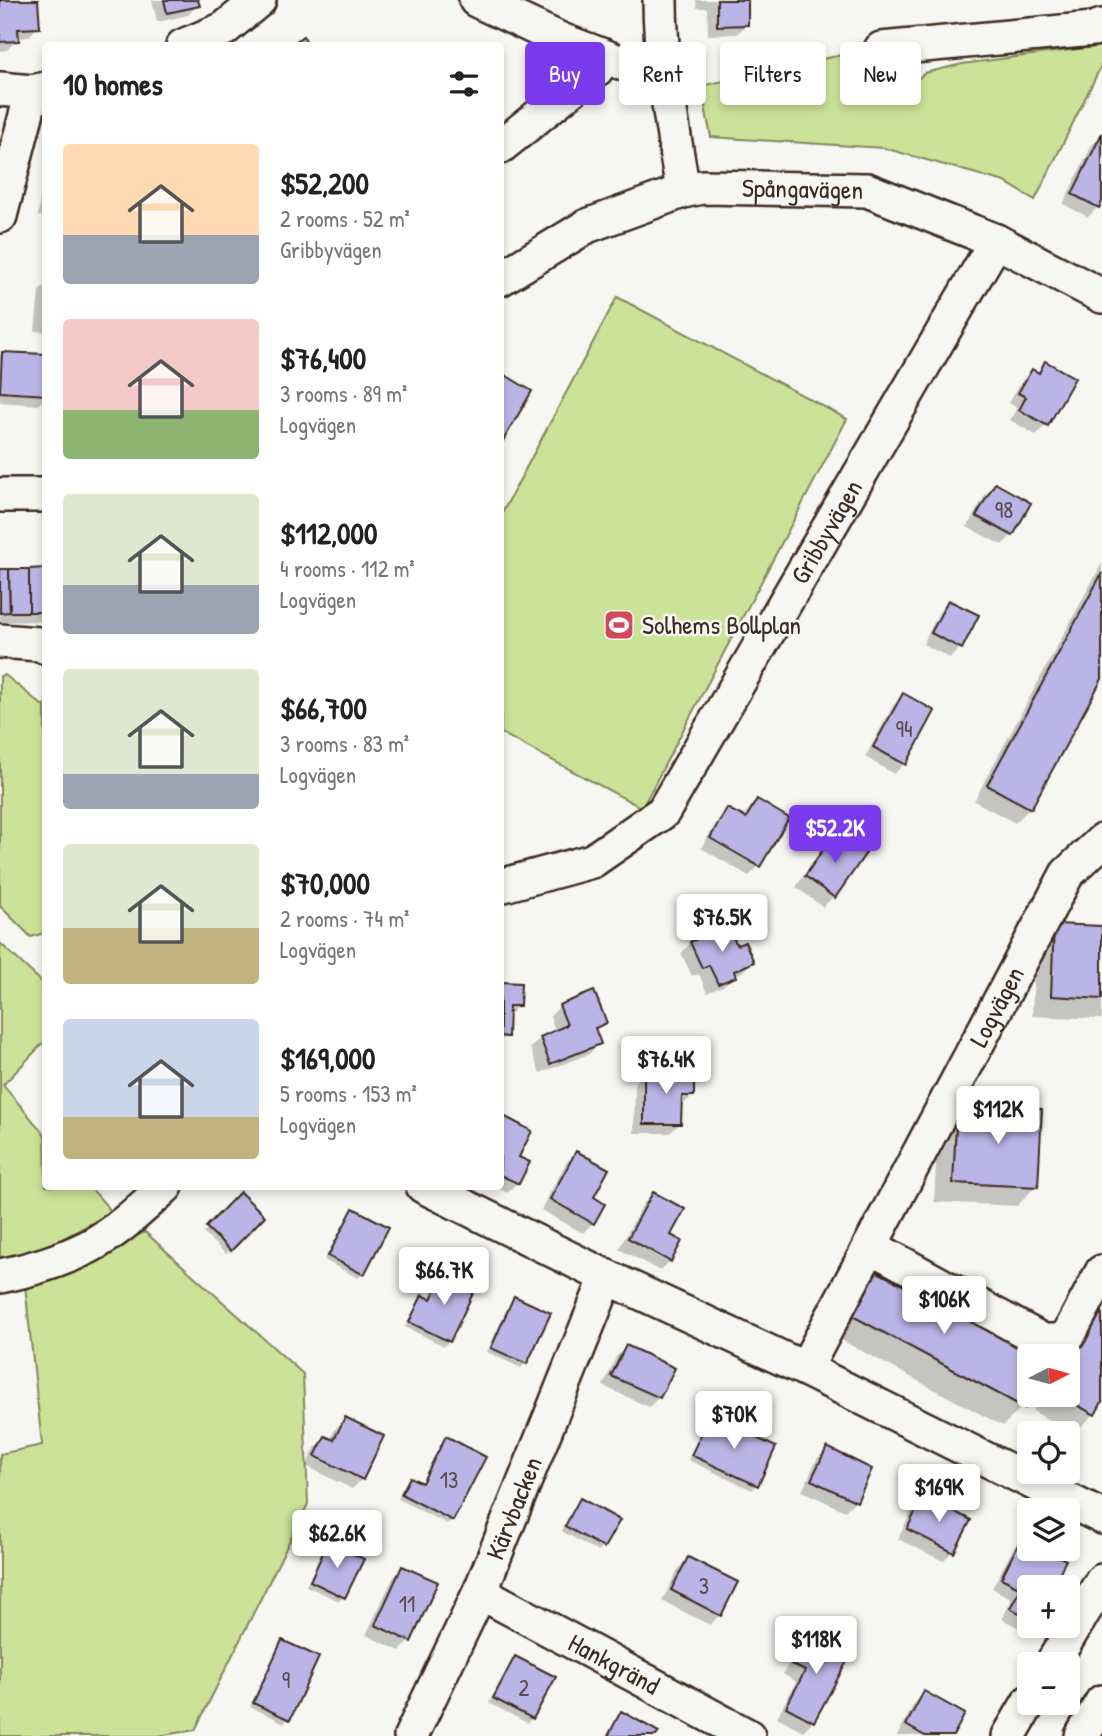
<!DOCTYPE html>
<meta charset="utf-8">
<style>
body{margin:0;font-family:"Patrick Hand",sans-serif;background:#f2f2f2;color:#222;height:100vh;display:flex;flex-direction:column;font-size:26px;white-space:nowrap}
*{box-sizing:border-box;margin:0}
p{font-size:23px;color:#767676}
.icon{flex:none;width:38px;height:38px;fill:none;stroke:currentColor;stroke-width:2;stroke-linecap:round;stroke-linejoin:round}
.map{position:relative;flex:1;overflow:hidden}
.side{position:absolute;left:42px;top:42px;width:462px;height:1148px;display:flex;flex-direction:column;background:#fff;border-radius:7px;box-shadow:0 4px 10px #0003}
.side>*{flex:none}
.top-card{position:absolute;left:525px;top:42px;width:471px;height:63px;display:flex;gap:14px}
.needle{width:46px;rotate:84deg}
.fabs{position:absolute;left:1017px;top:1344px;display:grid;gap:14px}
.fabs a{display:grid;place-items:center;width:63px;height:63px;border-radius:7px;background:#fff;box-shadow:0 4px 10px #0003;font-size:35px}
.price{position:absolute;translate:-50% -60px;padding:0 16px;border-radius:7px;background:#fff;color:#222;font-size:23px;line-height:46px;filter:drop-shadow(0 2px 4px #0008)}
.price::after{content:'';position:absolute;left:50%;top:42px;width:21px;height:16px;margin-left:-10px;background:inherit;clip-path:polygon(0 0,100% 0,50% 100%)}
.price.active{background:#7c3aed;color:#fff}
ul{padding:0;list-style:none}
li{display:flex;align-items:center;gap:21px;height:175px;padding:0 21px}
li span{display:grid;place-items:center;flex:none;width:196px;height:140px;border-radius:7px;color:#555}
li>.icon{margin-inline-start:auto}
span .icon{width:84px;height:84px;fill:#fffc;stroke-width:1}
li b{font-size:30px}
h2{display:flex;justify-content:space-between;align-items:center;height:84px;padding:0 21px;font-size:30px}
.pill{padding:0 24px;border-radius:7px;background:#fff;box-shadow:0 4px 10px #0003;font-size:24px;line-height:63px}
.pill.active{background:#7c3aed;color:#fff}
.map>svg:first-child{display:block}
.green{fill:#cbe398;stroke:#83865b;stroke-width:2}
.shadow{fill:#0003}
.building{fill:#bbb5e7;stroke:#3b2a1e;stroke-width:2}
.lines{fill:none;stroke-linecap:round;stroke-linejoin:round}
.minor-casing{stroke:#3b2a1e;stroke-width:38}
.minor{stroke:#f6f6f2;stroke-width:33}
.labels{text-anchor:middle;stroke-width:5;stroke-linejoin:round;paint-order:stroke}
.number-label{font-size:23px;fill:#5b4d50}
.street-label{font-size:26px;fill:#3b2a1e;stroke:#f6f6f2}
.poi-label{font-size:26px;fill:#3b2a1e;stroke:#f6f6f2;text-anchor:start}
</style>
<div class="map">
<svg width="1102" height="1736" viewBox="0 0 1102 1736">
<rect width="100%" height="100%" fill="#f6f6f2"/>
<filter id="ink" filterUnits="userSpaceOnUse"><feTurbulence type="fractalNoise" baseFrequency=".0143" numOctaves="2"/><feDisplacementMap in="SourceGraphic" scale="14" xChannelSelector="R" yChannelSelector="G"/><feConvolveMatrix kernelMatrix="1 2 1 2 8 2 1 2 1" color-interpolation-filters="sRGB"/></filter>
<g filter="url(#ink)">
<g class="green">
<path d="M1102,46V64L1035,200L1005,182L884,148L711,137L701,86L841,55L850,77L868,97L899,94L925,73L962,64Z"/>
<path d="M617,297L847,419L642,808L501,733L500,517Z"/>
<path d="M5,675L43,706L45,704V926L44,933L31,937L0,906V676Z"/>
<path d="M0,943L46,986L45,1041L3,1085L45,1135L46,1186L90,1187L112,1212L44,1249L0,1258Z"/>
<path d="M145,1232L303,1374L308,1504L195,1730L158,1736H0V1454L42,1445L25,1285Z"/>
</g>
<g class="shadow">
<path d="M15,0H37L38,27L28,37L17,38V40L7,50L0,51V1Z"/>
<path d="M152,0H196L198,5L188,15L157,22Z"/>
<path d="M696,0H746L747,24L737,34L708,35L707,8H697Z"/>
<path d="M1102,135V198L1098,207L1088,217L1063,204L1092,145Z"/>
<path d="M46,184V217L38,216L41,189Z"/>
<path d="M46,285V332L35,331L39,291Z"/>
<path d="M2,353L46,356V397L38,405L0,402V356Z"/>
<path d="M1045,364L1073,379L1046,425L1036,435L1010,420L1017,408L1009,403L1022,381L1032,371L1036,373Z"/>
<path d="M995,485L1012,535L1002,545L967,527L985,495Z"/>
<path d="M1102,563V675L1030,808L1015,823L974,801Z"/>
<path d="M46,570V621L0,622V571Z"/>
<path d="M949,602L960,648L950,658L923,644L939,612Z"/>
<path d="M903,696L904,764L894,774L865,757L893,706Z"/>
<path d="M757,801L759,866L749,876L701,848L718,820L727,810L743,818L747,811Z"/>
<path d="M835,834L833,897L823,907L796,887L825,844Z"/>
<path d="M1055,926L1102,928V1019L1032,1016L1035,946Z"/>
<path d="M691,943L736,948L752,962L742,972L734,976L723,986L707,993L699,974L692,976L681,953Z"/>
<path d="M500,984L518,1006L508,1016L506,1036L500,1041Z"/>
<path d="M560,1006L605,1022L594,1032L599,1044L589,1054L540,1073L530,1048L541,1038L556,1032L550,1016Z"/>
<path d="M645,1072L693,1095L683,1105H680V1123L670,1133H634L635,1083Z"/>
<path d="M958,1107L1036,1186L1017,1206L934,1202L938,1127Z"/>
<path d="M500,1116L517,1158V1183L507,1193L495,1186H500Z"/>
<path d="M576,1154L591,1198L593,1223L583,1233L541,1210L566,1163Z"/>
<path d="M240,1194L262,1216L226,1254L203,1233Z"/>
<path d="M653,1194L669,1236L670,1261L660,1271L619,1249L643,1204Z"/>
<path d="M353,1210L363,1274L358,1278L324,1260L349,1215Z"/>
<path d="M870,1270L1034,1356H1029V1395L1023,1406L1003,1426L826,1332Z"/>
<path d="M444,1274L449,1341L444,1346L405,1327L418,1302L422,1297L429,1300L440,1278Z"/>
<path d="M1102,1284V1399L1094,1414L1074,1434L1033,1411L1042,1395H1068V1356H1063Z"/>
<path d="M514,1298L526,1363L521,1368L487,1352L510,1303Z"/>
<path d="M626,1347L659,1397L649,1407L603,1386L616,1357Z"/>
<path d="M710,1418L756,1485L752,1490L688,1460L706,1423Z"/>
<path d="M345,1419L362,1479L352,1489L306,1466L315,1448L325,1438L330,1440L335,1429Z"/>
<path d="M447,1438L452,1520L447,1524L398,1499L406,1484L410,1479L420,1485L442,1443Z"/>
<path d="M827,1449L870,1470L855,1501L845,1511L802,1491L817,1459Z"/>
<path d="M923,1498L953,1551L943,1561L898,1539L913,1508Z"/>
<path d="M581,1500L603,1547L598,1552L562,1531L576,1505Z"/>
<path d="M1023,1539L1029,1542V1549H1041L1064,1561L1050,1587H1029V1624L1023,1630L1002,1619L1012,1599L992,1588L1013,1549Z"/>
<path d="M328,1544L344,1597L339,1601L306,1586L324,1549Z"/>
<path d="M688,1559L720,1615L710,1625L662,1601L678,1569Z"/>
<path d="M403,1568L410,1641L400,1651L366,1635L393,1578Z"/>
<path d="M808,1636L813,1721L803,1731L777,1717L796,1682L783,1674L798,1646Z"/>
<path d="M283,1642L288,1719L284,1723L250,1707L278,1647Z"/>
<path d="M515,1658L553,1678L532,1718L527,1723L489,1703L511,1663Z"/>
<path d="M924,1694L951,1736H897L914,1704Z"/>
</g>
<g class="building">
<path d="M0,0H38L40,28L18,29L19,41L0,42Z"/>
<path d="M164,0H198L200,6L167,13Z"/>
<path d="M717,0H748V25L717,26Z"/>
<path d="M303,36L310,46H290Z"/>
<path d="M1102,133V202L1099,208L1072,194Z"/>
<path d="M2,352L46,354V395L0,392Z"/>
<path d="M1045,361L1075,378L1048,426L1019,410L1026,397L1018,393L1032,369L1039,373Z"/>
<path d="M500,372L532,391L500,446Z"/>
<path d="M995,483L1031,503L1013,536L976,516Z"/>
<path d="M46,568V612H29V569Z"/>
<path d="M0,569H9L10,612L0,613Z"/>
<path d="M9,569H29V612H10Z"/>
<path d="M1102,573V679L1031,809L987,785Z"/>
<path d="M948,600L979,615L962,649L931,633Z"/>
<path d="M903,693L935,711L906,765L873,747Z"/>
<path d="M757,799L789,818L760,867L710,838L727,808L746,818Z"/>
<path d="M835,832L866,853L835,898L805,876Z"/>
<path d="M1054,924L1102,926V999L1051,996Z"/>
<path d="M727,925L737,945L745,942L754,962L734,971L736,977L718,984L709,965L702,968L690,942Z"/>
<path d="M500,982L521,983L520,1006H509L508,1037L500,1036Z"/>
<path d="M594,991L607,1023L595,1028L601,1044L550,1064L540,1037L567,1025L559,1005Z"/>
<path d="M644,1071H694V1096H682L681,1124H644Z"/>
<path d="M957,1105L1042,1109L1038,1187L953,1183Z"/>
<path d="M500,1114L532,1131L519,1157L530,1162L519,1184L500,1175Z"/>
<path d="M576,1151L609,1169L594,1197L605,1204L594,1224L550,1199Z"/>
<path d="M240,1192L265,1216L231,1251L206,1227Z"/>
<path d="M653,1192L685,1209L671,1235L682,1241L671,1262L628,1238Z"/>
<path d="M353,1208L389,1227L364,1275L328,1256Z"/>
<path d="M870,1268L1038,1356H1029V1395H1031L1025,1408L845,1312Z"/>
<path d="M444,1272L476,1287L450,1342L409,1322L422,1295L431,1299Z"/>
<path d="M514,1296L551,1313L527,1364L491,1348Z"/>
<path d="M1102,1298V1402L1095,1415L1058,1395H1068V1361Z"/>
<path d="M626,1345L675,1368L660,1398L611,1376Z"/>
<path d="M710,1416L776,1447L758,1486L691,1455Z"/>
<path d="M345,1417L384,1436L363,1480L315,1456L325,1436L334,1440Z"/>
<path d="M446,1436L486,1457L453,1521L401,1494L410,1477L422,1483Z"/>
<path d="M827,1447L872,1469L857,1502L811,1480Z"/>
<path d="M923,1496L971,1520L954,1553L907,1529Z"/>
<path d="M580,1498L620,1520L604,1548L565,1526Z"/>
<path d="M1022,1537L1029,1541V1549H1045L1066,1560L1052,1587H1029V1618L1010,1608L1021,1588L1001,1578Z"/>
<path d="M328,1542L364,1559L345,1598L310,1581Z"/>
<path d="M688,1557L738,1582L721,1616L671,1590Z"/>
<path d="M402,1566L438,1582L411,1642L375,1625Z"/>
<path d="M807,1633L850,1656L814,1722L786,1707L805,1671L791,1664Z"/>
<path d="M282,1640L319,1657L290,1720L253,1703Z"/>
<path d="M515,1656L556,1677L533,1719L493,1698Z"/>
<path d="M924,1691L965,1714L953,1736H925L906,1725Z"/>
<path d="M621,1711L659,1732L656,1736H608Z"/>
</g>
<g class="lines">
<g class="minor-casing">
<g id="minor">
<path d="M476,0L561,40L667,80"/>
<path d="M660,0C660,61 673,130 683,191"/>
<path d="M183,46L224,29L259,0"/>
<path d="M881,49L1093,29L1102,26"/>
<path d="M0,89L32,92L46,89"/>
<path d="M500,147L596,70L604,56"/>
<path d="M0,216L32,92"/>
<path id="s1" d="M500,279L587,226L683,191L702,187L867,190L996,241L1102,296"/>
<path d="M0,495H46"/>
<path d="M0,641L39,644L46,647"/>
<path id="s2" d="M500,886L592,861L663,812L996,241"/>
<path d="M423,1186L607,1277L805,1369L1102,1517"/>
<path d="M870,1246L1043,1341H1060L1069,1334L1102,1272"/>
<path d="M0,1276C30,1270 60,1261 88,1247C117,1232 142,1208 166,1186"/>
<path id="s3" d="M805,1369L1067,874L1102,841"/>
<path id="s4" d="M480,1592L748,1736"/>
<path d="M1052,1664L1102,1581"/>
<path id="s5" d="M411,1736L480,1592L607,1277"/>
<path d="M1009,1736L1029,1702"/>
<path d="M1082,1736L1102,1702"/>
</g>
</g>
<use href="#minor" class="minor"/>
</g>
</g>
<defs>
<g id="stadium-square" transform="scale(1.575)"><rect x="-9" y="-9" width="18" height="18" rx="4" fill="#d1495b" stroke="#f6f6f2"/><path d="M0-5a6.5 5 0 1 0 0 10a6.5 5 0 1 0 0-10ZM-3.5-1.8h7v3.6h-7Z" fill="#fff"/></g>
</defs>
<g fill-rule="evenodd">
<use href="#stadium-square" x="619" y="625"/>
</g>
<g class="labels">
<g class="number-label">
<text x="1004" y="518">98</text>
<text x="904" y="737">94</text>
<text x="449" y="1488">13</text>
<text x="704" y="1594">3</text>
<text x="407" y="1612">11</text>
<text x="286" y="1688">9</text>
<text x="524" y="1696">2</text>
</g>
<g class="street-label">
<text dy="9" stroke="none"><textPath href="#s1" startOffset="324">Spångavägen</textPath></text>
<text dy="9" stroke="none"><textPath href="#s2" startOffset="506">Gribbyvägen</textPath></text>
<text dy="9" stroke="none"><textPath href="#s3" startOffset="410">Logvägen</textPath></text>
<text dy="9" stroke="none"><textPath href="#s5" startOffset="250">Kärvbacken</textPath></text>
<text dy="9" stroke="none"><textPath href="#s4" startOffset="152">Hankgränd</textPath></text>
</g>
<g class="poi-label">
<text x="642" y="634">Solhems Bollplan</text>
</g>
</g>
</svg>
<div class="fabs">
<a><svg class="needle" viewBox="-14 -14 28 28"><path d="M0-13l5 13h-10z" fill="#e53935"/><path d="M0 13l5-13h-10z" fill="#767676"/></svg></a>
<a><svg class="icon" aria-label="locate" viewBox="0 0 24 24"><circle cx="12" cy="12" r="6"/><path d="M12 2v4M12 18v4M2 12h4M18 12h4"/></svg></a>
<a><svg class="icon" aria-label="layers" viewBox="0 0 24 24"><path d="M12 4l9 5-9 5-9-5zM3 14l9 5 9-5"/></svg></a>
<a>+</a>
<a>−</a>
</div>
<b class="price active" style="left:835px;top:865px">$52.2K</b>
<b class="price" style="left:722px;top:954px">$76.5K</b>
<b class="price" style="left:666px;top:1096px">$76.4K</b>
<b class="price" style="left:998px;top:1146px">$112K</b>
<b class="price" style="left:444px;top:1307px">$66.7K</b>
<b class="price" style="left:944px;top:1336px">$106K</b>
<b class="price" style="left:734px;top:1451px">$70K</b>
<b class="price" style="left:939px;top:1524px">$169K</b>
<b class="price" style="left:337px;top:1570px">$62.6K</b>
<b class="price" style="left:816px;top:1676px">$118K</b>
<div class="top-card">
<a class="pill active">Buy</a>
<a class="pill">Rent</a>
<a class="pill">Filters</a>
<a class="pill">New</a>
</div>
<section class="side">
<h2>10 homes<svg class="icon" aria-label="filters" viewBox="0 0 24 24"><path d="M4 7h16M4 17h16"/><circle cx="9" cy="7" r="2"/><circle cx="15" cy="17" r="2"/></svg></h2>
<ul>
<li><span style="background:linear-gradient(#ffd9b3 65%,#9aa5b1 0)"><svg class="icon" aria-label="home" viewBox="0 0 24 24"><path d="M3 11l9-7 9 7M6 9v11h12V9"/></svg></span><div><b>$52,200</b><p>2 rooms · 52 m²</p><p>Gribbyvägen</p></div></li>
<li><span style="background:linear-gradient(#f6c9c9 65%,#8fb573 0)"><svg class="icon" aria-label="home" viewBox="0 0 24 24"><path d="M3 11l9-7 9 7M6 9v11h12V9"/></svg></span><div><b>$76,400</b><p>3 rooms · 89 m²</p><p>Logvägen</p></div></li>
<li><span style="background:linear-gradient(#dfe7d0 65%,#9aa5b1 0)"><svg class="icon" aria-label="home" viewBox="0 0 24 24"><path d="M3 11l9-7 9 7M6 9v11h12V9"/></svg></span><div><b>$112,000</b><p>4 rooms · 112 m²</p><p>Logvägen</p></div></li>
<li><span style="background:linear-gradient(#dfe7d0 75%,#9aa5b1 0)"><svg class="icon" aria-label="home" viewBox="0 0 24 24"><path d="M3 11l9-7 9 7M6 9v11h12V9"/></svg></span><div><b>$66,700</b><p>3 rooms · 83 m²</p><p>Logvägen</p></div></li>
<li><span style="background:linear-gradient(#dfe7d0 60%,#c2b280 0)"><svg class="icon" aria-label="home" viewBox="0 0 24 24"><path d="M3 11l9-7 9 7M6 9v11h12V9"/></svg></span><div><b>$70,000</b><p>2 rooms · 74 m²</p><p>Logvägen</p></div></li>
<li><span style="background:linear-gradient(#c9d6e8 70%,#c2b280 0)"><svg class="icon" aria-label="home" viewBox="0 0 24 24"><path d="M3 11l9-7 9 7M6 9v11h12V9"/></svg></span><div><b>$169,000</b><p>5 rooms · 153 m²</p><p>Logvägen</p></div></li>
</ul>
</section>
</div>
